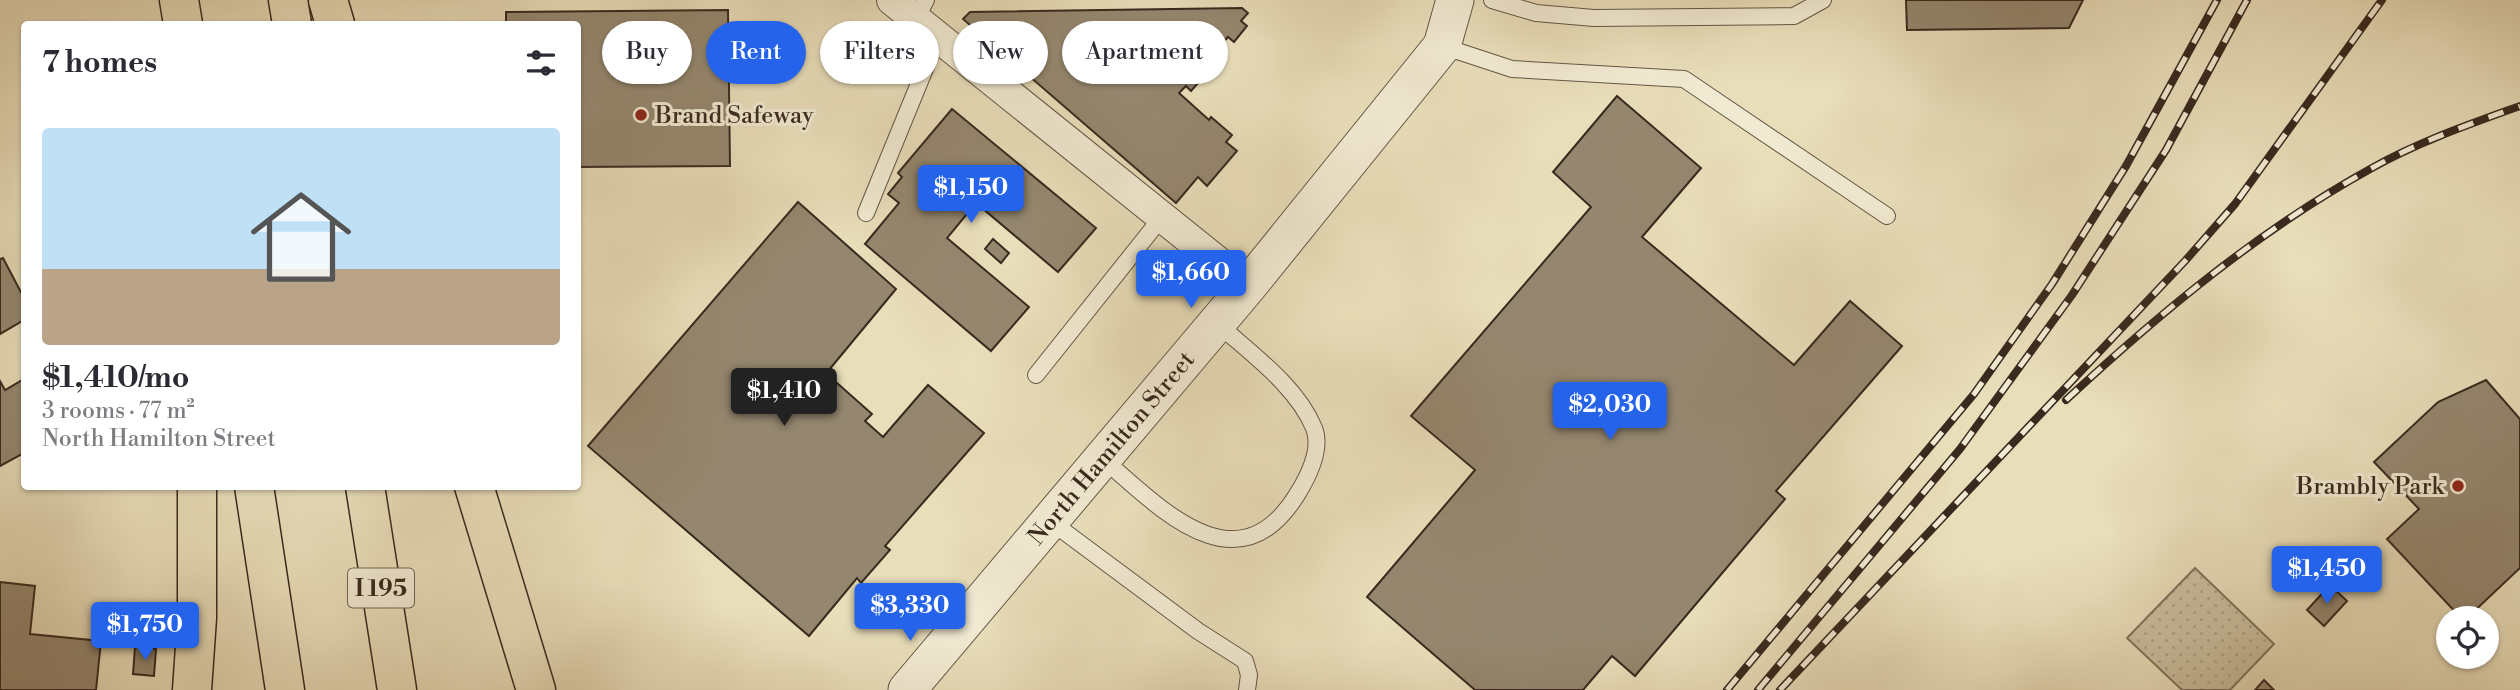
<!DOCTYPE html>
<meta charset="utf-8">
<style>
body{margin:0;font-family:"Libre Bodoni",serif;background:#f7f7f7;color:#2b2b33;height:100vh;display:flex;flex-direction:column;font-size:26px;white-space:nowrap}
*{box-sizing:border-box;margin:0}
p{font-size:23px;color:#7c7c81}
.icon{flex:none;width:38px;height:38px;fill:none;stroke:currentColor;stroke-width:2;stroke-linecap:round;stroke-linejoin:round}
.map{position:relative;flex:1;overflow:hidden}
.details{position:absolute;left:21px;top:21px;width:560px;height:469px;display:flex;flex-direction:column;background:#fff;border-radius:7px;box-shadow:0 2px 5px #0004}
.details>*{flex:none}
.banner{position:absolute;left:602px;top:21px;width:665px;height:63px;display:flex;gap:14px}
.fabs{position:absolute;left:2436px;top:606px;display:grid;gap:14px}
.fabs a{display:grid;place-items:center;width:63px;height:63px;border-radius:50%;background:#fff;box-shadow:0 2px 5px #0004;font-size:35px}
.price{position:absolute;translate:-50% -60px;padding:0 16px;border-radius:7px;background:#2563eb;color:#fff;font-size:23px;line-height:46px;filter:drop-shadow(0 2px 4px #0008)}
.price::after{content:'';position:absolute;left:50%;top:42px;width:21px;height:16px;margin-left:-10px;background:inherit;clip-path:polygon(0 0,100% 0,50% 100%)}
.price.selected{background:#222;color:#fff}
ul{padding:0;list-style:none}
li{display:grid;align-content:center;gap:14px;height:371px;padding:0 21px}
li+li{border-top:2px solid #e1e1e2}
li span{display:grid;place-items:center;height:217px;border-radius:7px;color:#555}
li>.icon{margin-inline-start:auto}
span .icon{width:126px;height:126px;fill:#fffc;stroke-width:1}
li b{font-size:30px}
h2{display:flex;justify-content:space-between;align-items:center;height:84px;padding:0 21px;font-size:30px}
.chip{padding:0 24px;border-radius:32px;background:#fff;box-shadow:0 2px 5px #0004;font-size:24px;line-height:63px}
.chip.selected{background:#2563eb;color:#fff}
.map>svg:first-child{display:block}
.grass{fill:url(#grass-dots);stroke:#82745e;stroke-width:2}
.building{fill:#95876f;stroke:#39291e;stroke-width:2}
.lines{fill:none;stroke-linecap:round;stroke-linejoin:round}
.service-casing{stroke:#655645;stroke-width:18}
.minor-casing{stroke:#655645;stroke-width:32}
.tertiary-casing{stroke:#655645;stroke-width:39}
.motorway-casing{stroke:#39291e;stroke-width:41}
.service{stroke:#f1ead2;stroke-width:16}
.minor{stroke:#f1ead2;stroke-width:30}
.tertiary{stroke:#f1ead2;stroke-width:37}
.motorway{stroke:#e9deba;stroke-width:38}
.rail-casing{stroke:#39291e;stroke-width:8}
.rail{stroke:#f1ead2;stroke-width:5;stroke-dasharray:16;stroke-linecap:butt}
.poi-dot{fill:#8f2418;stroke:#f1ead2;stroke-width:2.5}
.labels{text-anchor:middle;stroke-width:6;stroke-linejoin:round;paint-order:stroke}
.shield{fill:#f1ead2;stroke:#706354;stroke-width:2}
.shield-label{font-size:23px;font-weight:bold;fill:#39291e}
.poi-label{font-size:24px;fill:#39291e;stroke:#f1ead2;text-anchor:start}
.street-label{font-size:24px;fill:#39291e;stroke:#f1ead2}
</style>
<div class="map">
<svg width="2520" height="690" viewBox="0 0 2520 690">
<defs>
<pattern id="grass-dots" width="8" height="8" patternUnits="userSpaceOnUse" patternTransform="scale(1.75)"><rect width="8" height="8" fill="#cbbf9f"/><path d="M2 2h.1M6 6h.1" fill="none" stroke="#afa488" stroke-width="1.8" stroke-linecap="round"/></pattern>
</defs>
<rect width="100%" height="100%" fill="#e9deba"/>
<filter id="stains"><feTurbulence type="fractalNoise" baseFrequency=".00286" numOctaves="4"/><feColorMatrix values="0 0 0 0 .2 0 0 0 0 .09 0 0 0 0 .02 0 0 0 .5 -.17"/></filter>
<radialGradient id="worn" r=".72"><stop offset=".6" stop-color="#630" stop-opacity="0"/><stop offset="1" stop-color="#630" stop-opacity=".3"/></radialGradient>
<path class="grass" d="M2195,568L2274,644L2230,690H2182L2127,638Z"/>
<g class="building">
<path d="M1906,0H2083L2069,28L1907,30Z"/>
<path d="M1242,8L1248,13L1241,21L1247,26L1234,42L1228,37L1199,70L1205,75L1191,91L1186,86L1179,93L1209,120L1211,117L1232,135L1226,142L1237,151L1207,186L1198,177L1176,203L963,19L970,12Z"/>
<path d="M728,10L730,166L578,167V24H506V12Z"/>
<path d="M1617,96L1701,168L1642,237L1794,365L1850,301L1902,346L1776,491L1785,499L1635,676L1612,656L1583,690H1475L1367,597L1475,470L1411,416L1591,207L1553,172Z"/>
<path d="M952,109L1096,228L1058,272L976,203L947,238L1029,307L991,351L865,244L899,203L888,194L902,177L898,173Z"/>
<path d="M798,202L896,289L819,382L828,390L836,382L872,414L865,421L883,437L928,385L984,433L885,546L890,550L861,583L857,578L809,636L588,446Z"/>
<path d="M993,239L1009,253L1001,263L985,249Z"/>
<path d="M3,258L24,298V320L0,334V259Z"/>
<path d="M24,379V453L0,466V381L5,390Z"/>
<path d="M2486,380L2520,419V568L2468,617L2464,612L2459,616L2387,539L2419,509L2374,462L2438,402Z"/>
<path d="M0,582L35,586L30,634L101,641L96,690H0Z"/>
<path d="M2330,585L2347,601L2324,626L2307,610Z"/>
<path d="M135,647L156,649L154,676L133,674Z"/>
<path d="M2264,680L2274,690H2255Z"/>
</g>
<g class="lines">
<g class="service-casing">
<g id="service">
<path d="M1492,0L1536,13L1594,18L1794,16L1823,0"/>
<path d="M916,19L926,0"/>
<path d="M1442,46L1512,69L1684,79L1887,216"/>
<path d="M866,213L938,37"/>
<path d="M1036,375L1162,217"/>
<path d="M1103,459C1160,508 1238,592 1298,493C1309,475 1322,448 1314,428C1296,385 1251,354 1217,323"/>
<path d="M1050,521L1198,631L1245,661L1249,675L1247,690"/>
</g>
</g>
<g class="minor-casing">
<path id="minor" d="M892,0L1248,286"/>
</g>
<g class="tertiary-casing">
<path id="tertiary" d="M907,690L1248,286L1442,46L1455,0"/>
</g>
<g class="motorway-casing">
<g id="motorway">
<path d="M179,0L183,24"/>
<path d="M288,0L292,24"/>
<path d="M328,0L335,24"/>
<path d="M254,486L285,690"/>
<path d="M365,486L397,690"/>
<path d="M474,486L536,690"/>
<path d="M192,690L197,618V486"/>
</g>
</g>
<use href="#service" class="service"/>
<use href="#minor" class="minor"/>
<use href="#tertiary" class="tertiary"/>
<use href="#motorway" class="motorway"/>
<g class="rail-casing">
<g id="rail">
<path d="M2066,400C2160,313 2259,230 2372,168C2418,142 2470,124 2520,106"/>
<path d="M1727,690L1974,394L2052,284L2126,166L2217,0"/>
<path d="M1758,690L1960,449L2072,295L2166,150L2247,0"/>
<path d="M1780,690L2185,261L2235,204L2382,0"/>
</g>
</g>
<use href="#rail" class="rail"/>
</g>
<g class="poi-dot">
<circle cx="641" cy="115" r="7"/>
<circle cx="2458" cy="486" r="7"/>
</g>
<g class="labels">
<rect class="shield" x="348" y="568.5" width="66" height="39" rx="5"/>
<g class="shield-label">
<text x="381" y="596">I 195</text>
</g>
<g class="poi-label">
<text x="655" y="123">Brand Safeway</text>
<text x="2444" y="494" text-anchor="end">Brambly Park</text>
</g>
<g class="street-label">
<text transform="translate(1111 448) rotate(-50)" y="8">North Hamilton Street</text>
</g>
</g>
<rect width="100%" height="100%" filter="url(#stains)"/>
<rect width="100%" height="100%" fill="url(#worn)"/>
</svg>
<div class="fabs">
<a><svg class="icon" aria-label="locate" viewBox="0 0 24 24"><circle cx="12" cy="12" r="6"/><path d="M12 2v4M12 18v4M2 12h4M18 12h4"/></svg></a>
</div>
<b class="price" style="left:971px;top:225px">$1,150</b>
<b class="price" style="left:1191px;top:310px">$1,660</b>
<b class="price selected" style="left:784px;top:428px">$1,410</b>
<b class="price" style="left:1610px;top:442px">$2,030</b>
<b class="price" style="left:2327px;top:606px">$1,450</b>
<b class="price" style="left:910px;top:643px">$3,330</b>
<b class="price" style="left:145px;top:662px">$1,750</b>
<div class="banner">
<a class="chip">Buy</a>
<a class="chip selected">Rent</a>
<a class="chip">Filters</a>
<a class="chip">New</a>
<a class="chip">Apartment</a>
</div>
<section class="details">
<h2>7 homes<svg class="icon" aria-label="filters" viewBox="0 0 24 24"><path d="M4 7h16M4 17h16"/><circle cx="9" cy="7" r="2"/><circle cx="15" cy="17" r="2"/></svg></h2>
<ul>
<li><span style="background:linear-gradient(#bfe0f5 65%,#b9a48a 0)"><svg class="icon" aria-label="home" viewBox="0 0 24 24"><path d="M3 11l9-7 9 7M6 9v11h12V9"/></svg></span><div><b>$1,410/mo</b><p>3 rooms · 77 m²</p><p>North Hamilton Street</p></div></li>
</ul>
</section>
</div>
